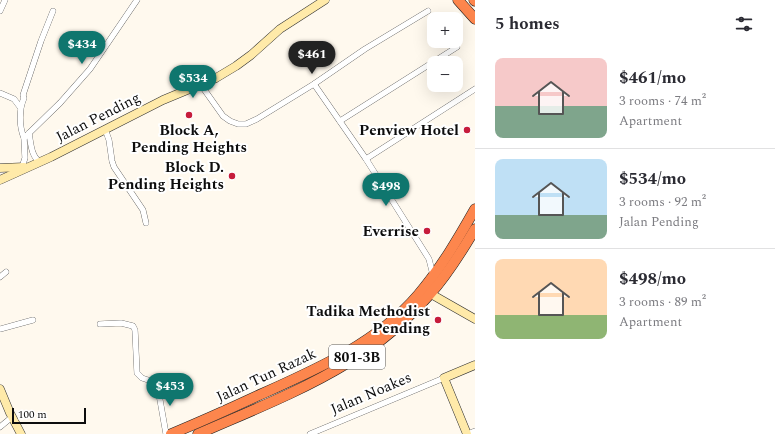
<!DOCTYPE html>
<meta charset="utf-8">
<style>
body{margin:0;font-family:Spectral,serif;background:#f2f2f3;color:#2b2b33;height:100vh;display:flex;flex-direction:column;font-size:15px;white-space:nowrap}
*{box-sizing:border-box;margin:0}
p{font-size:13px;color:#7c7c81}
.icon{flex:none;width:22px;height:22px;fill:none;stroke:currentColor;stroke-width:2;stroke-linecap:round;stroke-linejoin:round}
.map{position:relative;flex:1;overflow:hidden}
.side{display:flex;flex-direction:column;background:#fff;width:300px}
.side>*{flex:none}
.fabs{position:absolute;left:427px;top:12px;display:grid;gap:8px}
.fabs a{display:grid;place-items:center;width:36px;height:36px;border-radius:8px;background:#fff;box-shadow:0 4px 16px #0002;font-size:20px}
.scale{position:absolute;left:12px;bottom:10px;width:74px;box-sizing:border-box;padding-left:4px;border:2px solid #0d0d0d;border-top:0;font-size:11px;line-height:14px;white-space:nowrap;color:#0d0d0d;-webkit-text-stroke:3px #fff;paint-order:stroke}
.price{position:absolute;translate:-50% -34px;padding:0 9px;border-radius:14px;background:#0f766e;color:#fff;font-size:13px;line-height:26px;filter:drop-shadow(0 1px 2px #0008)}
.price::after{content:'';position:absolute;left:50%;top:24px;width:12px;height:9px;margin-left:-6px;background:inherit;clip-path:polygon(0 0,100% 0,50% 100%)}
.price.on{background:#222;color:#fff}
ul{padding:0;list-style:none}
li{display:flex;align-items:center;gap:12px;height:100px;padding:0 20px}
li+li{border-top:1px solid #e1e1e2}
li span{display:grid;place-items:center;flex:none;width:112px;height:80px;border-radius:8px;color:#555}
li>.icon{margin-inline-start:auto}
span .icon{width:48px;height:48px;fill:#fffc;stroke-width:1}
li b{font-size:17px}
h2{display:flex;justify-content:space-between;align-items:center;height:48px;padding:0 20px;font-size:17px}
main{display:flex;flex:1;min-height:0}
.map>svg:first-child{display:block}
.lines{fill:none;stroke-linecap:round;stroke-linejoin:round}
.street-casing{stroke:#404040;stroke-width:6}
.secondary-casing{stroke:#2f2f2f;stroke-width:9}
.highway-casing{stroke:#1e1e1e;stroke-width:11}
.street{stroke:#fff;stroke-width:5.5}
.secondary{stroke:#ffeaa9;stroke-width:8}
.highway{stroke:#fd864d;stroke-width:10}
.poi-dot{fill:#c61c3b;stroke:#fff;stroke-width:1.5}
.labels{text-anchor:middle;stroke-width:4;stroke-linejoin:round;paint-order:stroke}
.shield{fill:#fff;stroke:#565656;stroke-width:1}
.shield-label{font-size:14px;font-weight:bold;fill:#0d0d0d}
.street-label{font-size:15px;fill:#0d0d0d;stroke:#fff}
.poi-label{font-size:15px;font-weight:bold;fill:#0d0d0d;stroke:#fff;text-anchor:end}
</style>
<main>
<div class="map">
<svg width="475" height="434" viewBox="0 0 475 434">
<rect width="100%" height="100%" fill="#fff9ee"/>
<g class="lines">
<g class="street-casing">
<g id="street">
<path d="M0,11L5,0"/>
<path d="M314,84L366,159L429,259L433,275"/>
<path d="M201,85L223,116L230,121L238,124H246L257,119L314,84L365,49L428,11"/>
<path d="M0,93L14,99L20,107"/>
<path d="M340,121L457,47"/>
<path d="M105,129L109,140L112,161L114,167L143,210L146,223"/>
<path d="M29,133C31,144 31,156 40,162"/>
<path d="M24,138C19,126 19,109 24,98L23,95L41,41L53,11"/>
<path d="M366,159L475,89"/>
<path d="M22,167L25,158L24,138L60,103L90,69L137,0"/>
<path d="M0,277L6,272"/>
<path d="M100,324L121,323L133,326L135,330L137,373L142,378L157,383L166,434"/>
<path d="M0,329L33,320"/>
<path d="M0,427L12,417"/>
<path d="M310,434L444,378"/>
<path d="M468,434L475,431"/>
</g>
</g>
<g class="secondary-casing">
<g id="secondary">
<path d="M0,168L24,167"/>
<path d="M0,180L51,157L163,100L216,78L236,66L251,55L280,29L325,0"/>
<path d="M431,294L475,319"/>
<path d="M0,389L10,413L21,434"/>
<path d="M467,434L444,378L475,365"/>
</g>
</g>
<g class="highway-casing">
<g id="highway">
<path d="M458,0L475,19"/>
<path d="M474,0L475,1"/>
<path d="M171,434C200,422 229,409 257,396C315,370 376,344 418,295C441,268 458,239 475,209"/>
<path d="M198,434C248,412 302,391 349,362C379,344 407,320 430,294C448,274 462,251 475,229"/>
</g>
</g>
<use href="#street" class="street"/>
<use href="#secondary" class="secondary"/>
<use href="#highway" class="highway"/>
</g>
<g class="poi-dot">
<circle cx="189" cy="115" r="4"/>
<circle cx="467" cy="130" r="4"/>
<circle cx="232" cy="176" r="4"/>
<circle cx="427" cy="231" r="4"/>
<circle cx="438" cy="320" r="4"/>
</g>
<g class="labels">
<rect class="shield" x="329" y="345" width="56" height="24" rx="3"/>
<g class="shield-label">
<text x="357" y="362">801-3B</text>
</g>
<g class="street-label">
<text transform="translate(98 117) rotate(-27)" y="5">Jalan Pending</text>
<text transform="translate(266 375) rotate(-25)" y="5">Jalan Tun Razak</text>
<text transform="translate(371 393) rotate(-23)" y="5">Jalan Noakes</text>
</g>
<g class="poi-label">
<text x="189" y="135" text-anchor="middle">Block A,<tspan x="189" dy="17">Pending Heights</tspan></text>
<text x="459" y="135">Penview Hotel</text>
<text x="224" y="172">Block D.<tspan x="224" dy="17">Pending Heights</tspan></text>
<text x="419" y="236">Everrise</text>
<text x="430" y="316">Tadika Methodist<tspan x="430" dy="17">Pending</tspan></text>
</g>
</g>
</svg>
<div class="fabs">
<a>+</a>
<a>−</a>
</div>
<div class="scale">100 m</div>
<b class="price" style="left:82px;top:65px">$434</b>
<b class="price on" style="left:312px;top:75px">$461</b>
<b class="price" style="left:193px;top:99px">$534</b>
<b class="price" style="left:386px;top:207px">$498</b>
<b class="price" style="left:170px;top:407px">$453</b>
</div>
<section class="side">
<h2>5 homes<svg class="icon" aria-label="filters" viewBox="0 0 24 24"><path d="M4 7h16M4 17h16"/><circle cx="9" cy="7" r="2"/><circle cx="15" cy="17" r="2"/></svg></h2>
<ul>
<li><span style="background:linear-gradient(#f6c9c9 60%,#7fa58c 0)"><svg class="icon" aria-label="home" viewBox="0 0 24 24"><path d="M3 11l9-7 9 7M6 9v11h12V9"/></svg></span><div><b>$461/mo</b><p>3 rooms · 74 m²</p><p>Apartment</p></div></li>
<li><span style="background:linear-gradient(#bfe0f5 70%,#7fa58c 0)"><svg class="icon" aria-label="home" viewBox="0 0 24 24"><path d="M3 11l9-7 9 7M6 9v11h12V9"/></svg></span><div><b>$534/mo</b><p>3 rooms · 92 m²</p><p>Jalan Pending</p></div></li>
<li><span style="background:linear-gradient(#ffd9b3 70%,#8fb573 0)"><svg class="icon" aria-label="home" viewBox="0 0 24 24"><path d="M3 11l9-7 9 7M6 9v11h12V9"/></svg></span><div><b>$498/mo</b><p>3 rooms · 89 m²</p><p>Apartment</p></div></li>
</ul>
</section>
</main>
